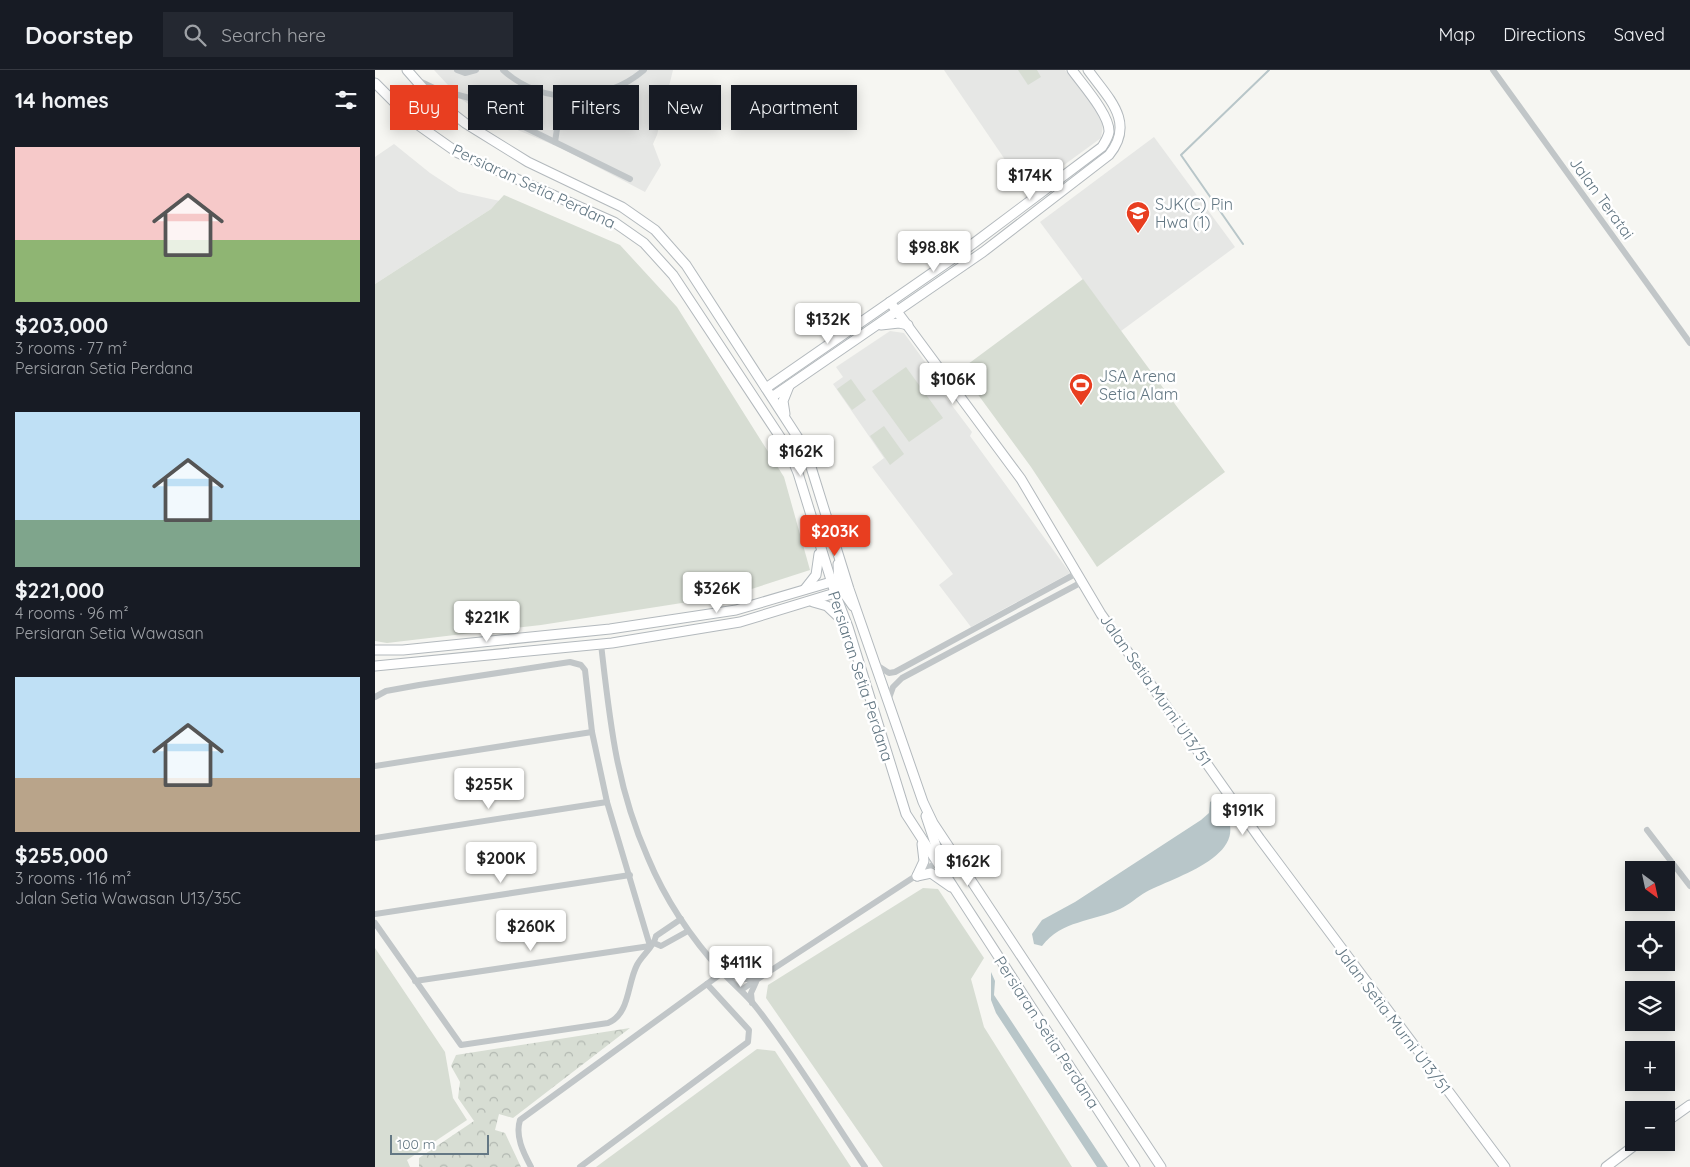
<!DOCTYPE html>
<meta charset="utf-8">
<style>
body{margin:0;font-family:Quicksand,sans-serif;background:#242831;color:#f1f3f6;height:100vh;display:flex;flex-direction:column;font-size:19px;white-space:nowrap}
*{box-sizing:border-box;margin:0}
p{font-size:16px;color:#9ea1a6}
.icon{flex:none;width:28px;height:28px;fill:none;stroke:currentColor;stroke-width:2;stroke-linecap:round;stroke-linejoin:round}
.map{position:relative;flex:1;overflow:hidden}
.side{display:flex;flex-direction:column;background:#171b24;width:375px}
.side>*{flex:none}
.guide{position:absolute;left:15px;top:15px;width:475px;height:45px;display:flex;gap:10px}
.needle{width:32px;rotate:147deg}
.controls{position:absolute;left:1250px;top:791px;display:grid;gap:10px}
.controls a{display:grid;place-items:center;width:50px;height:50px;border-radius:0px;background:#171b24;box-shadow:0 2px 12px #0003;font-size:25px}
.scale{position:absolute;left:15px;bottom:12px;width:99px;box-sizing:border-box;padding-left:5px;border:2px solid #647884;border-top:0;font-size:14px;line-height:18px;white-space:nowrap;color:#647884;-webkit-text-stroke:4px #fff;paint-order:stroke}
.price{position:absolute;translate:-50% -42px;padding:0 11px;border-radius:5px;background:#fff;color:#222;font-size:16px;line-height:32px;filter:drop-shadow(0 1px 2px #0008)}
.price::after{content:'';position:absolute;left:50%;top:30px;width:15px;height:11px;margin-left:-8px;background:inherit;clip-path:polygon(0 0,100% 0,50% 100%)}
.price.selected{background:#e83e20;color:#fff}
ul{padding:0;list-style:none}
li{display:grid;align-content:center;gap:10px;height:265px;padding:0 15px}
li span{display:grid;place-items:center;height:155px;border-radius:0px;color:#555}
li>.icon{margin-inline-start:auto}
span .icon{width:90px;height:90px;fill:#fffc;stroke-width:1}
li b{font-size:21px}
h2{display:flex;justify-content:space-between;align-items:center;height:60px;padding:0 15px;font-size:21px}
.pill{padding:0 18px;border-radius:0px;background:#171b24;box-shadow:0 2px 12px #0003;font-size:18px;line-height:45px}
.pill.selected{background:#e83e20;color:#fff}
header{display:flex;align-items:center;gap:30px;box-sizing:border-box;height:70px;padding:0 25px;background:#171b24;border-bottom:1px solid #363941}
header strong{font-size:24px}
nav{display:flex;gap:28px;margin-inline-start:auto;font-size:18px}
.search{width:350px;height:45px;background:#242831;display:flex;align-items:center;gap:12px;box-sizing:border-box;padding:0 18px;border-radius:0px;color:#9ea1a6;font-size:19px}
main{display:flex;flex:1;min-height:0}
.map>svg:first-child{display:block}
.built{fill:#e6e7e5}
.green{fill:#d7ddd3}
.forest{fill:url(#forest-crowns)}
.water{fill:#b8c6c9}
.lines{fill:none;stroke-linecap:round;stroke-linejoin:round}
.stream{stroke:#b8c6c9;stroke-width:2}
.secondary-casing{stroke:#b3b9bd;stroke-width:11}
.street{stroke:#c1c6c8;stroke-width:6}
.secondary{stroke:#fff;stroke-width:9}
.labels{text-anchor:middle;stroke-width:5;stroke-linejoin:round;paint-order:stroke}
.street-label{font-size:16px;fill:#647884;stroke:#fff}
.poi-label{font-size:16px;fill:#647884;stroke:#fff;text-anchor:start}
</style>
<header>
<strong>Doorstep</strong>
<div class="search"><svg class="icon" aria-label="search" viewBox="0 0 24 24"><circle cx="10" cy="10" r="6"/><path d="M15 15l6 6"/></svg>Search here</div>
<nav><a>Map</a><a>Directions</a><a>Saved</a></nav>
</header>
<main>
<section class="side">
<h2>14 homes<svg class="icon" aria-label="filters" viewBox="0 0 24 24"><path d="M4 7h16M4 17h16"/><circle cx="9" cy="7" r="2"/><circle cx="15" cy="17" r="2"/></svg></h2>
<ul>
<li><span style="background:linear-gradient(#f6c9c9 60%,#8fb573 0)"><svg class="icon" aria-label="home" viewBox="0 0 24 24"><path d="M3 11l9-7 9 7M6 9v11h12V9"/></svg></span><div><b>$203,000</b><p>3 rooms · 77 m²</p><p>Persiaran Setia Perdana</p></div></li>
<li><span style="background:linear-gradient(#bfe0f5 70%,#7fa58c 0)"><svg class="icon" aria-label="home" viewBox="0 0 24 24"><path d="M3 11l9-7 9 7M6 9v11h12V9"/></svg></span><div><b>$221,000</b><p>4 rooms · 96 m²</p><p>Persiaran Setia Wawasan</p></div></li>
<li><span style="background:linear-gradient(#bfe0f5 65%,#b9a48a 0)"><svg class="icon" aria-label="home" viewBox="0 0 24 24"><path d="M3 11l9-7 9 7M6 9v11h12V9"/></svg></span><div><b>$255,000</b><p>3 rooms · 116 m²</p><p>Jalan Setia Wawasan U13/35C</p></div></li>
</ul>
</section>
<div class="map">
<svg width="1315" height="1097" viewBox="0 0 1315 1097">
<defs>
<pattern id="forest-crowns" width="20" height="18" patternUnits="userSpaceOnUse" patternTransform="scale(1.25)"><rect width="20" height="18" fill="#d7ddd3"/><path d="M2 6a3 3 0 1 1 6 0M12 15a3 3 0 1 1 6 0" fill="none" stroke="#b2b8b1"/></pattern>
</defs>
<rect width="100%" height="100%" fill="#f6f6f2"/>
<g class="built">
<path d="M59,0H298L282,65L278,74L286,95L270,122L188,79L128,54L105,42L86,29Z"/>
<path d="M569,0H690L729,49L726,68L652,122Z"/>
<path d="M779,67L860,177L746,261L665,152Z"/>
<path d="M19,74L55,103L84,122L125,131L116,139L0,214V87Z"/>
<path d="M515,261L529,263L561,307L560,313L597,362L595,366L695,503L596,557L564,515L578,504L497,397L509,388L458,314L468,307L461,297Z"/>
</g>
<g class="green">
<path d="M643,0H662L666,7L653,15Z"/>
<path d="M129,125L245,175L302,237L409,407L435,500L358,525L166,555L12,573L0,571V214L116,139Z"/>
<path d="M708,209L850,402L722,497L656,397L585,300Z"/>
<path d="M531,297L568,348L534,372L497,321Z"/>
<path d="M476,309L491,330L477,340L462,319Z"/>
<path d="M509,356L529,384L515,395L495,366Z"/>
<path d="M548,818L563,819L609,888L596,909L609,957L697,1097H508L391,928L393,915Z"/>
<path d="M0,878L70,982L78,1028L92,1050L32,1090L35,1097H0Z"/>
<path d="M382,979L400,981L476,1097H221Z"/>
</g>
<path class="forest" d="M255,958L138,1048L124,1044L120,1060L130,1063L146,1097H44V1088L99,1051L83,1028L85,1012L76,996L81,985Z"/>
<g class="water">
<path d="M839,729C891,781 806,804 771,822C762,827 754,835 745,839C717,852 687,850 667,876L659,874L657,864L667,850L700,832L826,750L834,743L835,732Z"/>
<path d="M616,902L620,911L619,925L733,1097H722L621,943L616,930Z"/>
</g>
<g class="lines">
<path class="stream" d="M868,174L806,85L894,0"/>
<g class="secondary-casing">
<g id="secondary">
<path d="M32,0L54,25L90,53L153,92L247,137L280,160L311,195L425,371L436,397L474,519L548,732L558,753L786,1097"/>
<path d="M0,13L39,52L83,83L239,152L269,173L298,205L413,379L423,403L460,523L473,557L531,744L760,1097"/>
<path d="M515,232L646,409L726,544L885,769L1130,1097"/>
<path d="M506,255L524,253L533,255"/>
<path d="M391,318L583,185L727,77C730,72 733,68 734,62C735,45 707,14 697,0"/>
<path d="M397,327L608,182L734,85C761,52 733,28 713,0"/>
<path d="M410,344L408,331L414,316"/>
<path d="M463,494L464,516L478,536"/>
<path d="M430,519L441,505L444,484"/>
<path d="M438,532L452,536L470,553"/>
<path d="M0,580H28L235,559L361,540L456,512"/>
<path d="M0,596L237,573L365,552L460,523"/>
<path d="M551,746L562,779V791"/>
<path d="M542,806L556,803L576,817"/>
<path d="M542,806L549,791L547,774"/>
<path d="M1291,1052L1315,1035"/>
<path d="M1231,1097L1264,1072"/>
</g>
</g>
<g class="street">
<path d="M82,0L90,3L101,0"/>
<path d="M128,0C167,36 230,34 269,0"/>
<path d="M1118,0L1315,273"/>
<path d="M42,10L61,19L102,30L135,50L255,109"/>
<path d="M105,61L99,51V43L104,38L115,40"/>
<path d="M180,72L187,26"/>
<path d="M226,574C235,652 241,716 273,788C290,829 317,869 347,902C358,914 371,924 381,937C421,988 454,1044 490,1097"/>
<path d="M500,594L514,603L520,602L702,503"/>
<path d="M0,627L11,621L44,615L195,592L206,595L210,600L217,662L232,732L275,876"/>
<path d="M513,631L518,617L527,608L707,512"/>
<path d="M0,696L217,662"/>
<path d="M1272,760L1315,816"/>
<path d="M0,768L232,732"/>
<path d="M0,844L255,805"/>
<path d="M0,853L86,975L233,953C255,944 252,914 262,895C267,885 279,877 281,866L306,849"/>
<path d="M279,873L286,876L313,861"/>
<path d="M350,904L369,909H382"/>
<path d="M40,911L275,876"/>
<path d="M366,920L562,792"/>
<path d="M377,933L376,923L381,912"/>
<path d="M156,1097C148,1082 140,1066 145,1050L347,903"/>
<path d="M205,1097L373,972L374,960L332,914"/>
</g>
<use href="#secondary" class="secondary"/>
</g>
<defs>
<g id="school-pin" transform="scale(1.25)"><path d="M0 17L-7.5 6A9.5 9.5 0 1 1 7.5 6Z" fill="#e83e20" stroke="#fff"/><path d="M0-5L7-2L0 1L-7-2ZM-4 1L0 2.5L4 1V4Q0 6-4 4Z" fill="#fff"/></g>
<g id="stadium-pin" transform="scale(1.25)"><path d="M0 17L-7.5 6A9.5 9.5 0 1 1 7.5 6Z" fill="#e83e20" stroke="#fff"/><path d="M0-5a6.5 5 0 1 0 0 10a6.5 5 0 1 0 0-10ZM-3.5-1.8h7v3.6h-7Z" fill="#fff"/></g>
</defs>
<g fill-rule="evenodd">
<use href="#school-pin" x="763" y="143"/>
<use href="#stadium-pin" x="706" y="315"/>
</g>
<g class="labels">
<g class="street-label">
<text transform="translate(159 116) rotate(25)" y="6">Persiaran Setia Perdana</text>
<text transform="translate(1227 128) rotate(54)" y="6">Jalan Teratai</text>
<text transform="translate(486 606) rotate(72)" y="6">Persiaran Setia Perdana</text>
<text transform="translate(781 620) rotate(55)" y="6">Jalan Setia Murni U13/51</text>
<text transform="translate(1018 949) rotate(53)" y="6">Jalan Setia Murni U13/51</text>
<text transform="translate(672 962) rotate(57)" y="6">Persiaran Setia Perdana</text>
</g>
<g class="poi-label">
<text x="780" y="140">SJK(C) Pin<tspan x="780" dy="18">Hwa (1)</tspan></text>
<text x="724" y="312">JSA Arena<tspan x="724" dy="18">Setia Alam</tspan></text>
</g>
</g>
</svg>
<div class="controls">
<a><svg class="needle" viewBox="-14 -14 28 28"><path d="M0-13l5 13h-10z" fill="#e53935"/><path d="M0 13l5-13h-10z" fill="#9ea1a6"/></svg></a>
<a><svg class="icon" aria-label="locate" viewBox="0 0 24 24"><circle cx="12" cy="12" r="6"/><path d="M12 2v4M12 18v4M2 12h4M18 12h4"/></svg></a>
<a><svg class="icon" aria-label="layers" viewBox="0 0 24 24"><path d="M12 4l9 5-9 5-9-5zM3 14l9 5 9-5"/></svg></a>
<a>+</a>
<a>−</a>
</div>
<div class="scale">100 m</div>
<b class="price" style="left:655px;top:131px">$174K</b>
<b class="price" style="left:559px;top:203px">$98.8K</b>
<b class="price" style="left:453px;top:275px">$132K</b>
<b class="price" style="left:578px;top:335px">$106K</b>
<b class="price" style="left:426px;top:407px">$162K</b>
<b class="price selected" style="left:460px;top:487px">$203K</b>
<b class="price" style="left:342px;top:544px">$326K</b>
<b class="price" style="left:112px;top:573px">$221K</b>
<b class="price" style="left:114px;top:740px">$255K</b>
<b class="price" style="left:868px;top:766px">$191K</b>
<b class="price" style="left:126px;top:814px">$200K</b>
<b class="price" style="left:593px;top:817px">$162K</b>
<b class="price" style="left:156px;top:882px">$260K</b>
<b class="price" style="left:366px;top:918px">$411K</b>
<div class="guide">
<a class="pill selected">Buy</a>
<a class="pill">Rent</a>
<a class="pill">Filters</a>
<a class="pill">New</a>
<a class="pill">Apartment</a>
</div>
</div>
</main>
